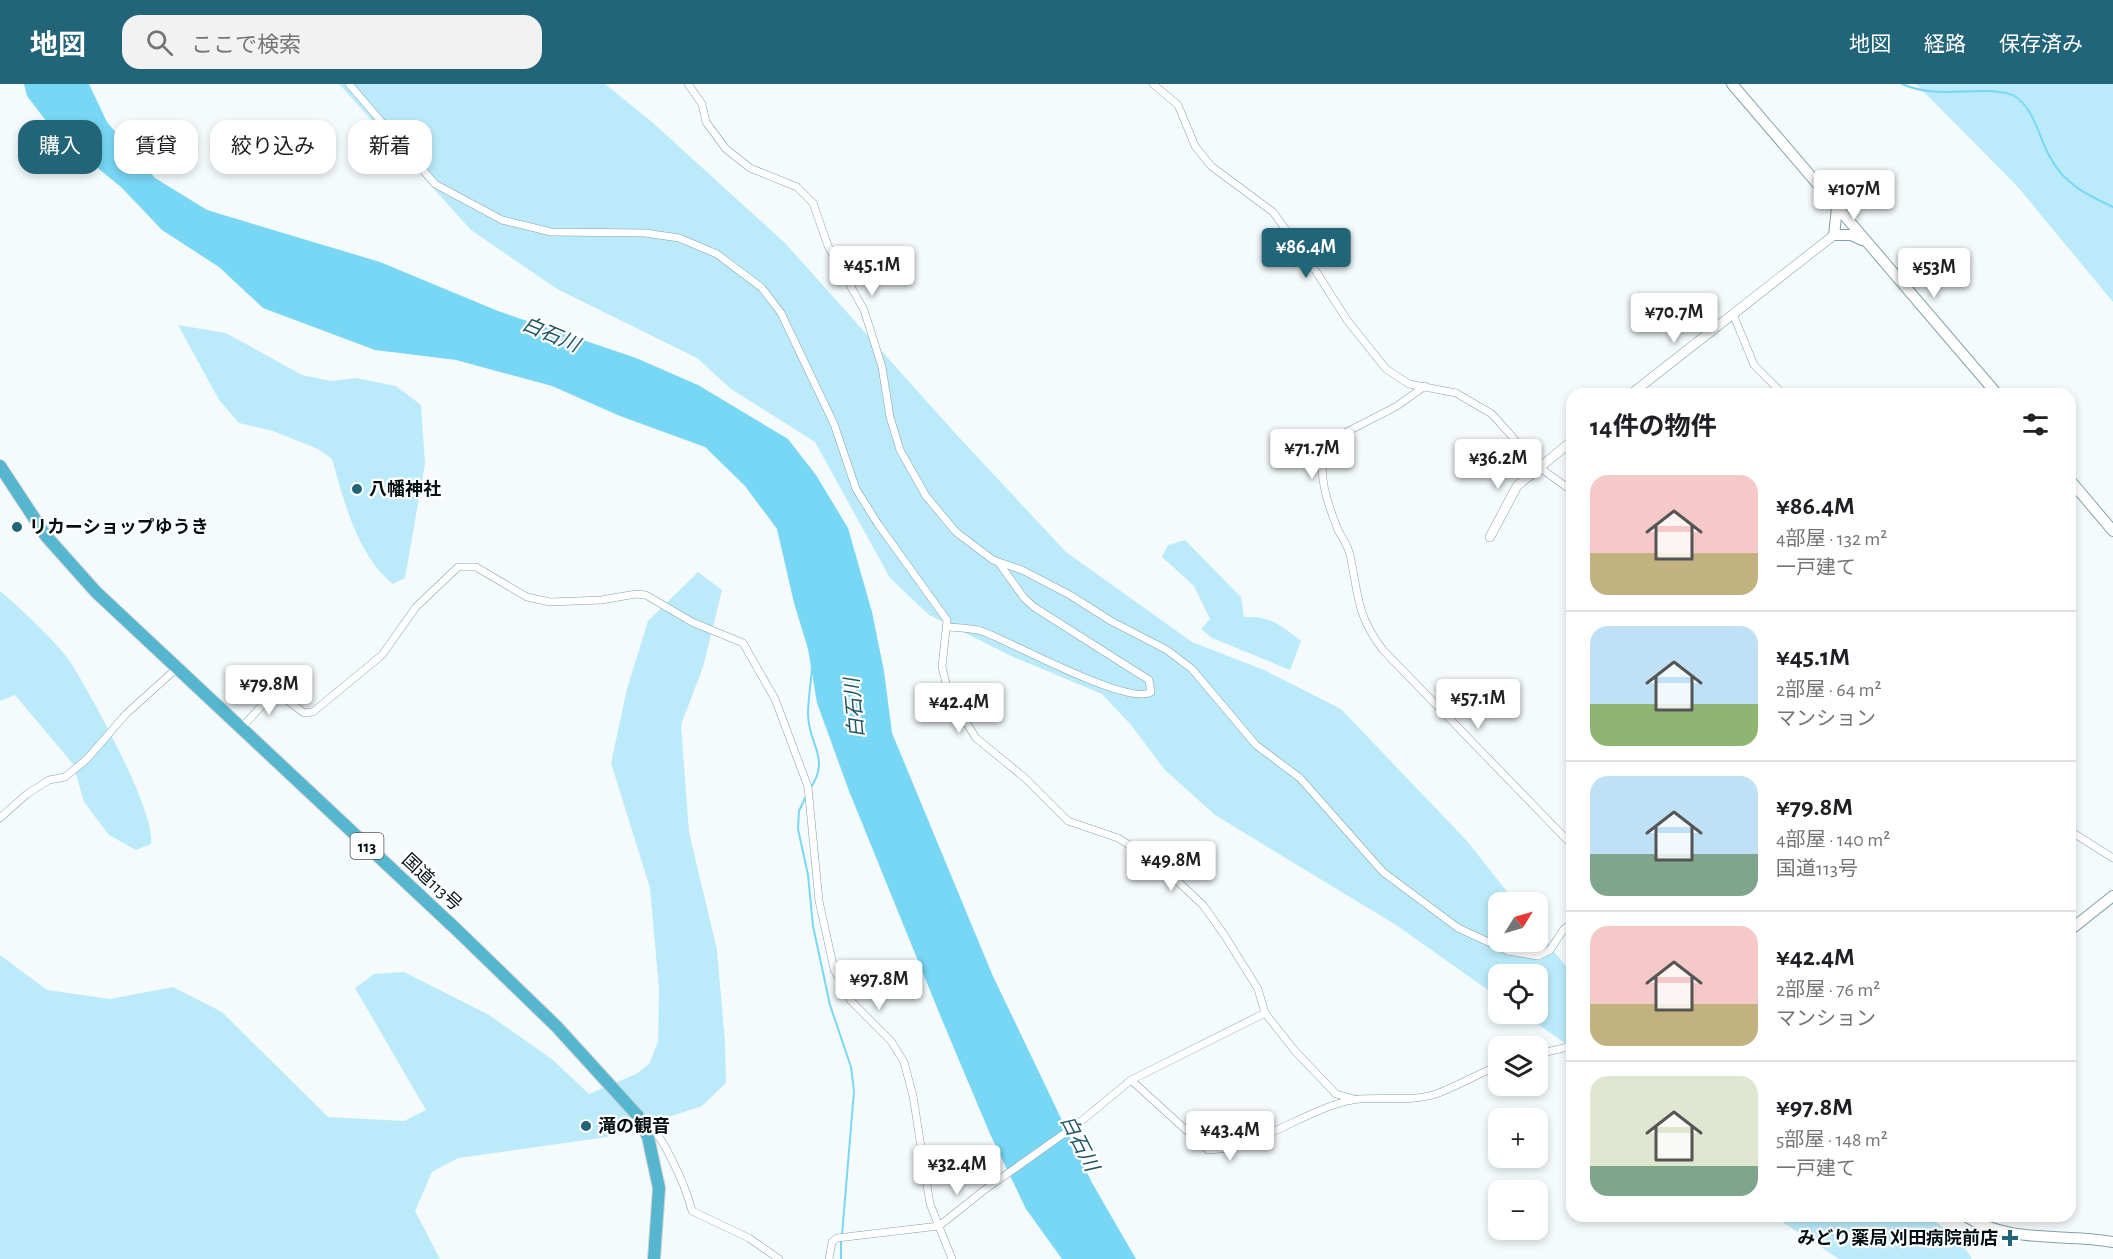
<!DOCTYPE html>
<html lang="ja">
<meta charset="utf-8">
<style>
body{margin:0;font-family:"Alegreya Sans","Noto Sans JP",sans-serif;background:#f2f2f2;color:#202124;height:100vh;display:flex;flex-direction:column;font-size:22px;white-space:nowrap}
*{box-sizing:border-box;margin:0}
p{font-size:20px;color:#757577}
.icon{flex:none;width:33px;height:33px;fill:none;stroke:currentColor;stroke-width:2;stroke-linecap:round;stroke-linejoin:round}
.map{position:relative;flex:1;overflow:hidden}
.panel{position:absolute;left:1566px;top:304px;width:510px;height:834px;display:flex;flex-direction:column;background:#fff;border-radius:18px;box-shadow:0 3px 9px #0003}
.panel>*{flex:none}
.hud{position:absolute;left:18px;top:36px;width:570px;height:54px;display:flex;gap:12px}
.needle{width:39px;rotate:53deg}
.fabs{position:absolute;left:1488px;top:808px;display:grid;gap:12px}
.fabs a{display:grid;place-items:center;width:60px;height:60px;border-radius:12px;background:#fff;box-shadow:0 3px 9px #0003;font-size:30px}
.price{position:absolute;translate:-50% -51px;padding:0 14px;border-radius:6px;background:#fff;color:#222;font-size:20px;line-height:39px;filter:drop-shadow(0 2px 3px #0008)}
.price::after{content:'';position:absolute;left:50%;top:36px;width:18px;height:14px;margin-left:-9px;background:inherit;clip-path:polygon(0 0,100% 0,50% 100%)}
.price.on{background:#226578;color:#fff}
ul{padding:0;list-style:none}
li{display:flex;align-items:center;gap:18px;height:150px;padding:0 24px}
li+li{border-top:2px solid #e0e0e0}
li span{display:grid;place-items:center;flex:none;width:168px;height:120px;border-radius:18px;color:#555}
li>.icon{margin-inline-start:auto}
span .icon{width:72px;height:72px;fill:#fffc;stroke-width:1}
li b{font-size:26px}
h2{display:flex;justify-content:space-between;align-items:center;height:72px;padding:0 24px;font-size:26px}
.pill{padding:0 21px;border-radius:18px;background:#fff;box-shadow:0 3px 9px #0003;font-size:21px;line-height:54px}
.pill.on{background:#226578;color:#fff}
header{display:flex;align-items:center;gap:36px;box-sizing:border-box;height:84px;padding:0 30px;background:#226578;color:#fff}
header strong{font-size:28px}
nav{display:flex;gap:33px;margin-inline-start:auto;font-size:21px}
.search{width:420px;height:54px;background:#f2f2f2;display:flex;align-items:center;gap:15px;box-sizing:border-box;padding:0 21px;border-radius:18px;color:#757577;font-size:22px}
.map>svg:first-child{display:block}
.green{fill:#bbebfb}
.water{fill:#78d7f5}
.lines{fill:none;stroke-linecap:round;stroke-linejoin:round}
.stream{stroke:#78d7f5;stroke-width:2}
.minor-casing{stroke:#84a2ac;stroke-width:8}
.tertiary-casing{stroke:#84a2ac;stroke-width:10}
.secondary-casing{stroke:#84a2ac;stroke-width:12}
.trunk-casing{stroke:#d2d4d5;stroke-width:14}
.minor{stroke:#fff;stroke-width:7}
.tertiary{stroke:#fff;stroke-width:9}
.secondary{stroke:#fff;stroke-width:10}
.trunk{stroke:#56b6cf;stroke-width:12}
.poi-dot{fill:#226578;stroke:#fff;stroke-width:2}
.labels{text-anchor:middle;stroke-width:4.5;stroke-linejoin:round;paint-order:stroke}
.shield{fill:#fff;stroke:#50585a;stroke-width:1.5}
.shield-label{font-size:16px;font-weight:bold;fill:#051014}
.poi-label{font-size:18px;font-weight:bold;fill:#051014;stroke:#fff;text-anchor:start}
.street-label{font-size:18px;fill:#051014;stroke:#fff}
.water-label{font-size:20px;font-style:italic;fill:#205666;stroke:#fff}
</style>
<header>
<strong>地図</strong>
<div class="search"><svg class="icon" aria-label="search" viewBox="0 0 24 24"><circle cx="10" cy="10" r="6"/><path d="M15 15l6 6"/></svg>ここで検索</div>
<nav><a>地図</a><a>経路</a><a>保存済み</a></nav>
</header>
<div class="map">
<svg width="2113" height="1175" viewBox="0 0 2113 1175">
<rect width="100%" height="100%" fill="#f5fbfd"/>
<g class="green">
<path d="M339,0H605L652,38L785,159L955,349L1066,468L1192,558L1264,586L1341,625L1467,757L1516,819H1498V858H1538V847L1572,890V964L1523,930H1538V891H1498V913L1396,841L1215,731L1165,686L1131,641L1102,610L1011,572L929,531L890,494L815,358L731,305L697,274L557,205L471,146Z"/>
<path d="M1916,0H2113V218L2017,102Z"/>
<path d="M178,241L226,249L302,291L331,297L356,294L396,302L421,321L425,380L405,494L393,500C357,471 344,417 332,375L318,365L273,347L239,339L219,316Z"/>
<path d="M1185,456L1241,513L1244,533C1271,532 1281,541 1301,557L1290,586L1212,554L1201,545L1210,535L1194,502L1162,473L1168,461Z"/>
<path d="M698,488L722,506L703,583L681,641L689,748L717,866L725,958L726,999L702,1022L607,1053L458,1074L432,1088L415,1127L440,1175H0V871L47,906L110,915L173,903L222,928L328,1033L404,1037L426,1026L355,904L374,890L404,888L489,931L553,976L589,1010L636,990L649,980L658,958L659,905L650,804L611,679L627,605L648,537Z"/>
<path d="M0,507C16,520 58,560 69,576C89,607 156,727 151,760L136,766L109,751L84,718L73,680L15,611L0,617Z"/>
<path d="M1775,1133H1929L1960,1156L1972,1175H1839Z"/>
</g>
<path class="water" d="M24,0H89L107,38L155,94L207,126L380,178L498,227L636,274L698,301L788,355L816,391L848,444L872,528L884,587L892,649L992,890L1091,1097L1136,1175H1062L1026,1125L990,1050L940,931L849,707L817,619L808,565L794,519L777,445L745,402L705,363L620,332L552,302L456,276L375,266L263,224L219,183L162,146L121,103L57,51L27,12Z"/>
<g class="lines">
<g class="stream">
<path d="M1902,0C1942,17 1977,0 2013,11C2034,23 2039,54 2050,73C2064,100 2087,111 2113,123"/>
<path d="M810,705C831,673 809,663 808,631C808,615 811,599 812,584"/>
<path d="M807,710L799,727L798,745L808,791L813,842L830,921L851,983L854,1007L842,1151"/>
<path d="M841,1175V1156"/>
</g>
<g class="minor-casing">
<g id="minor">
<path d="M349,0L435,100L502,136L551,148L645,149L679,154L717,170L762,204L781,229L834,340L856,405L878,440L947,536L942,583L947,603L954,619L976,654L1025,694L1068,737L1118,754L1157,778L1172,792L1203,821L1225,852L1258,905L1265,929L1295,967L1336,1010L1354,1015"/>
<path d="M688,0L702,20L706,38L726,65L750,84L797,103L813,119L828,162L864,226L882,283L890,333L900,366L926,412L956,448L993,476L1022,486L1070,511L1111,537L1167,566L1192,585L1256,661L1300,694L1383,788L1458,844L1508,867L1538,872L1550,866L1564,845L1572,839"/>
<path d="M1153,0L1178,21L1195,62L1211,82L1273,128L1317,189L1347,236L1386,285L1409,300L1456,309L1492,330L1539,383L1572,407"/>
<path d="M1733,230L1754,281L1783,310"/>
<path d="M1425,302L1397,322L1335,354C1310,374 1328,421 1338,446C1342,454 1348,462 1350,471C1359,513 1356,530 1383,566L1572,761"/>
<path d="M948,543C960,544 973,544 984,548C1013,559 1130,623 1151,608L1149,596L1034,523L1024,514L999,479"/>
<path d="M241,644L272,611L279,610L304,629L313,628L382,571L416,523L458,483H476L527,513L550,518L601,516L636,510L646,511L692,538L743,559L775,615L808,703L819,817L834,885L851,917L891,957L904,978L913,1012L930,1120L952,1175"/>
<path d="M0,734L27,710L49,696L65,693L87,675L126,630L177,584"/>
<path d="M2070,747L2113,774"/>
<path d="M1538,970L1572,962"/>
<path d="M1131,996L1208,1066C1254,1065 1296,1032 1340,1019C1371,1009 1405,1020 1436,1010C1456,1003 1477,990 1498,982"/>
<path d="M638,1032C660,1041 686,1103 692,1127L749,1154L779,1175"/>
<path d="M829,1175L832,1158L837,1154L939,1142L983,1107L1079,1039L1131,996L1265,929"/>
</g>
</g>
<g class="tertiary-casing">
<g id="tertiary">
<path d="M1631,310L1834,151"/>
<path d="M1490,453L1517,402L1572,357"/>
</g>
</g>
<g class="secondary-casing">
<g id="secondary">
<path d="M1732,0L1997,310"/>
<path d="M1837,124L1834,151H1851L1862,156"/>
<path d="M2070,396L2113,447"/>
<path d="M2070,846L2113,812"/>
<path d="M1965,1132C2011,1160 2062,1149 2113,1158"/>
</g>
</g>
<g class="trunk-casing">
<path id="trunk" d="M0,382L46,452L96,508L458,847L557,943L638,1032L648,1053L659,1104L654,1175"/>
</g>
<use href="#minor" class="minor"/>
<use href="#tertiary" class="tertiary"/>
<use href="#secondary" class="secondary"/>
<use href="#trunk" class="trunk"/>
</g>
<g class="poi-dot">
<circle cx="357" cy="405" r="6"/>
<circle cx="17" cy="443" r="6"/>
<circle cx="586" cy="1042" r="6"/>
<path d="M2007 1145h6v6h6v6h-6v6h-6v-6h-6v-6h6z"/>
</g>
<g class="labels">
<rect class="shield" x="350.5" y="749" width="33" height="26" rx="4.5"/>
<g class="shield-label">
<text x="367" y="768">113</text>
</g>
<g class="poi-label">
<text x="369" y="411">八幡神社</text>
<text x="29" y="449">リカーショップゆうき</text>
<text x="598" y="1048">滝の観音</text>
<text x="1998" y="1160" text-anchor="end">みどり薬局 刈田病院前店</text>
</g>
<g class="street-label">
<text transform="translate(432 798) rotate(43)" y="6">国道113号</text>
</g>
<g class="water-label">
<text transform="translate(551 250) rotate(23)" y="7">白石川</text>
<text transform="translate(854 624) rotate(-95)" y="7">白石川</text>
<text transform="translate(1080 1059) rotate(63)" y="7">白石川</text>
</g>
</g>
</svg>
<div class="fabs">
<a><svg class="needle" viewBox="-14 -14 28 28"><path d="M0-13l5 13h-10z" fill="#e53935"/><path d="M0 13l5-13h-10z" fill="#757577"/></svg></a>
<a><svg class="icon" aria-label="locate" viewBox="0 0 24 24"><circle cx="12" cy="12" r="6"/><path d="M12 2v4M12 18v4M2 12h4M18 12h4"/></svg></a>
<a><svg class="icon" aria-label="layers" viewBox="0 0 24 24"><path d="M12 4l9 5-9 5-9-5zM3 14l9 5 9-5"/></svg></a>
<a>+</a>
<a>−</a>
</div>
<b class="price" style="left:1854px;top:137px">¥107M</b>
<b class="price on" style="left:1306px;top:195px">¥86.4M</b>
<b class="price" style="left:872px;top:213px">¥45.1M</b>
<b class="price" style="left:1934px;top:215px">¥53M</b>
<b class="price" style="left:1674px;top:260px">¥70.7M</b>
<b class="price" style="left:1312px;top:396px">¥71.7M</b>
<b class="price" style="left:1498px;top:406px">¥36.2M</b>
<b class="price" style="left:269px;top:632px">¥79.8M</b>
<b class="price" style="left:1478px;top:646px">¥57.1M</b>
<b class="price" style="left:959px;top:650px">¥42.4M</b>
<b class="price" style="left:1171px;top:808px">¥49.8M</b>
<b class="price" style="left:879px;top:927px">¥97.8M</b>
<b class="price" style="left:1230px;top:1078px">¥43.4M</b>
<b class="price" style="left:957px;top:1112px">¥32.4M</b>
<div class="hud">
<a class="pill on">購入</a>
<a class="pill">賃貸</a>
<a class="pill">絞り込み</a>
<a class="pill">新着</a>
</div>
<section class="panel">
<h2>14件の物件<svg class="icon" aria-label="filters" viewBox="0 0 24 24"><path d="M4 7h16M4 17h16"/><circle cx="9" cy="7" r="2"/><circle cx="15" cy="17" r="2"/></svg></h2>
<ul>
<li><span style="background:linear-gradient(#f6c9c9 65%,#c2b280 0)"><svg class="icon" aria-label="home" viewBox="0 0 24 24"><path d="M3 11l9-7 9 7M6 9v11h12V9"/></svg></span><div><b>¥86.4M</b><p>4部屋 · 132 m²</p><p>一戸建て</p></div></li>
<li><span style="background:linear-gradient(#bfe0f5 65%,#8fb573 0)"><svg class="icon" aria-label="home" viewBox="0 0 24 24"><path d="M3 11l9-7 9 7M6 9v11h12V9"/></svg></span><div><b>¥45.1M</b><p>2部屋 · 64 m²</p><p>マンション</p></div></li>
<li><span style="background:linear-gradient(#bfe0f5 65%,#7fa58c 0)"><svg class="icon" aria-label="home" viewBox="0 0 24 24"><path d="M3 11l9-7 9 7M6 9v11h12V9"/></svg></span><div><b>¥79.8M</b><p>4部屋 · 140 m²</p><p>国道113号</p></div></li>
<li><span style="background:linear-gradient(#f6c9c9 65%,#c2b280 0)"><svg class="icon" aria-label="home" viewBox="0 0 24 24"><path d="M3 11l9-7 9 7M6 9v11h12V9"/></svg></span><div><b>¥42.4M</b><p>2部屋 · 76 m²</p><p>マンション</p></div></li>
<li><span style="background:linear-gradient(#dfe7d0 75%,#7fa58c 0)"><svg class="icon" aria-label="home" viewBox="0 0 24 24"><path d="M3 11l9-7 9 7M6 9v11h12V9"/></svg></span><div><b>¥97.8M</b><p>5部屋 · 148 m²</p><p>一戸建て</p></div></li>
</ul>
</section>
</div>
